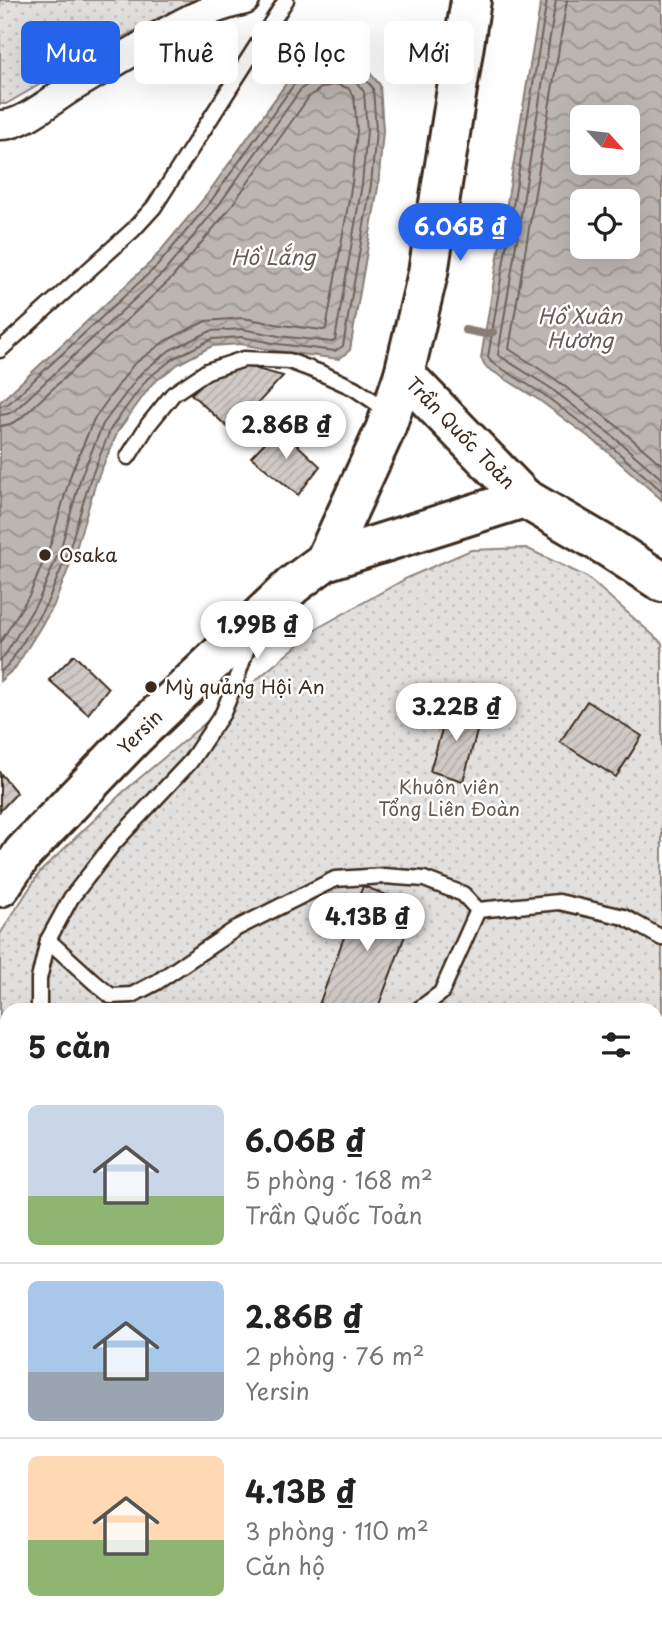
<!DOCTYPE html>
<html lang="vi">
<meta charset="utf-8">
<style>
body{margin:0;font-family:"Playpen Sans",sans-serif;background:#f6f6f6;color:#222;height:100vh;display:flex;flex-direction:column;font-size:26px;white-space:nowrap}
*{box-sizing:border-box;margin:0}
p{font-size:23px;color:#767676}
.icon{flex:none;width:38px;height:38px;fill:none;stroke:currentColor;stroke-width:2;stroke-linecap:round;stroke-linejoin:round}
.map{position:relative;flex:1;overflow:hidden}
.details{position:absolute;left:0px;top:1003px;width:663px;height:625px;display:flex;flex-direction:column;background:#fff;border-radius:21px 21px 0 0;box-shadow:0 7px 28px #0002}
.details>*{flex:none}
.banner{position:absolute;left:21px;top:21px;width:621px;height:63px;display:flex;gap:14px}
.needle{width:46px;rotate:117deg}
.fabs{position:absolute;left:570px;top:105px;display:grid;gap:14px}
.fabs a{display:grid;place-items:center;width:70px;height:70px;border-radius:10px;background:#fff;box-shadow:0 7px 28px #0002;font-size:35px}
.price{position:absolute;translate:-50% -60px;padding:0 16px;border-radius:24px;background:#fff;color:#222;font-size:23px;line-height:46px;filter:drop-shadow(0 2px 4px #0008)}
.price::after{content:'';position:absolute;left:50%;top:42px;width:21px;height:16px;margin-left:-10px;background:inherit;clip-path:polygon(0 0,100% 0,50% 100%)}
.price.on{background:#2563eb;color:#fff}
ul{padding:0;list-style:none}
li{display:flex;align-items:center;gap:21px;height:175px;padding:0 28px}
li+li{border-top:2px solid #e0e0e0}
li span{display:grid;place-items:center;flex:none;width:196px;height:140px;border-radius:10px;color:#555}
li>.icon{margin-inline-start:auto}
span .icon{width:84px;height:84px;fill:#fffc;stroke-width:1}
li b{font-size:30px}
h2{display:flex;justify-content:space-between;align-items:center;height:84px;padding:0 28px;font-size:30px}
.tag{padding:0 24px;border-radius:10px;background:#fff;box-shadow:0 7px 28px #0002;font-size:24px;line-height:63px}
.tag.on{background:#2563eb;color:#fff}
.map>svg:first-child{display:block}
.park{fill:url(#park-dots);stroke:#8e857e;stroke-width:2}
.water{fill:url(#water-waves);stroke:#887e77;stroke-width:2;fill-rule:evenodd}
.lines{fill:none;stroke-linecap:round;stroke-linejoin:round}
.shore{stroke:#6f625a;stroke-width:2}
.stream{stroke:#887e77;stroke-width:8}
.building{fill:url(#building-hatch);stroke:#3b2a1e;stroke-width:2}
.lane-casing{stroke:#3b2a1e;stroke-width:19}
.street-casing{stroke:#3b2a1e;stroke-width:33}
.secondary-casing{stroke:#3b2a1e;stroke-width:44}
.lane{stroke:#fff;stroke-width:14}
.street{stroke:#fff;stroke-width:28}
.secondary{stroke:#fff;stroke-width:38}
.poi-dot{fill:#3b2a1e;stroke:#fff;stroke-width:2.5}
.labels{text-anchor:middle;stroke-width:5;stroke-linejoin:round;paint-order:stroke}
.street-label{font-size:19px;fill:#3b2a1e;stroke:#fff}
.poi-label{font-size:19px;fill:#3b2a1e;stroke:#fff;text-anchor:start}
.park-label{font-size:19px;fill:#65584e;stroke:#fff}
.water-label{font-size:21px;font-style:italic;fill:#685b52;stroke:#fff}
</style>
<div class="map">
<svg width="662" height="1627" viewBox="0 0 662 1627">
<defs>
<pattern id="park-dots" width="8" height="8" patternUnits="userSpaceOnUse" patternTransform="scale(1.75)"><rect width="8" height="8" fill="#e2e0de"/><path d="M2 2h.1M6 6h.1" fill="none" stroke="#c3c0be" stroke-width="1.8" stroke-linecap="round"/></pattern>
<pattern id="water-waves" width="16" height="10" patternUnits="userSpaceOnUse" patternTransform="scale(1.75)"><rect width="16" height="10" fill="#bcb6b3"/><path d="M0 5q4-4 8 0t8 0" fill="none" stroke="#9a9491"/></pattern>
<pattern id="building-hatch" width="6" height="6" patternUnits="userSpaceOnUse" patternTransform="scale(1.75)"><rect width="6" height="6" fill="#cfcac7"/><path d="M-1 1l2-2M0 6l6-6M5 7l2-2" fill="none" stroke="#b3aeaa"/></pattern>
</defs>
<rect width="100%" height="100%" fill="#fff"/>
<filter id="ink" filterUnits="userSpaceOnUse"><feTurbulence type="fractalNoise" baseFrequency=".0143" numOctaves="2"/><feDisplacementMap in="SourceGraphic" scale="14" xChannelSelector="R" yChannelSelector="G"/><feConvolveMatrix kernelMatrix="1 2 1 2 8 2 1 2 1" color-interpolation-filters="sRGB"/></filter>
<g filter="url(#ink)">
<g class="park">
<path d="M0,0H194L108,45L6,104H0Z"/>
<path d="M526,548L587,577L662,643V1446L656,1442V1010H7V1287L0,1284V934L40,872L122,793L318,628L409,577L471,550Z"/>
</g>
<g class="water">
<path d="M541,0H662V500L601,446L539,400L486,367L481,358ZM583,117H628V163H583ZM583,201H628V247H583Z"/>
<path d="M335,57L362,64L380,85L383,131L378,187L350,350L339,359L277,351L241,344L212,346L178,364L152,384L118,431L96,482L75,552L53,607L15,668L0,681V402L153,260L206,196L290,78L310,64Z"/>
</g>
<g class="lines">
<g class="shore">
<path d="M547,0L488,357L491,362L543,394L605,441L662,491"/>
<path d="M556,0L498,355L549,387L610,434L662,479"/>
<path d="M567,0L509,349L555,379L617,426L662,465"/>
<path d="M0,406L8,404L158,265L211,201L295,83L313,70L335,65L358,71L373,88L376,131L371,185L343,346L335,351L278,344L242,337L212,339L174,358L147,379L111,428L90,480L69,550L47,603L10,663L0,672"/>
<path d="M0,415L7,414L14,411L165,271L218,206L301,89L317,78L335,74L354,79L364,92L367,131L362,184L335,340L332,342L279,336L242,329L211,331L170,350L141,373L103,424L81,477L61,547L39,599L4,657L0,660"/>
<path d="M0,426L10,424L20,419L172,278L227,212L309,97L321,88L335,84L348,88L354,96L357,131L352,183L326,329L323,330L281,325L243,318L206,321L165,341L133,365L94,419L71,474L51,543L30,594L0,643"/>
</g>
<path class="stream" d="M465,330L485,334L493,332"/>
</g>
<g class="building">
<path d="M246,366L283,376L232,431L191,394L208,379Z"/>
<path d="M279,428L320,466L298,495L251,457Z"/>
<path d="M74,655L108,688L88,714L49,680Z"/>
<path d="M587,701L642,736L616,777L560,742Z"/>
<path d="M449,705L482,714L463,781L430,771Z"/>
<path d="M0,773L17,793L0,811Z"/>
<path d="M363,886L416,906L377,1010H317Z"/>
<path d="M0,1125L7,1128V1234L0,1231Z"/>
<path d="M656,1146L662,1149V1242L656,1239Z"/>
<path d="M0,1409L7,1411V1499L0,1496Z"/>
<path d="M47,1620H138L135,1627H44Z"/>
</g>
<g class="lines">
<g class="lane-casing">
<g id="lane">
<path d="M0,350L133,230L154,207L286,0"/>
<path d="M128,457L148,425L173,394L207,371L244,359L289,361L321,373L354,388L390,412"/>
<path d="M478,910L559,902L624,917L662,938"/>
<path d="M48,940L94,982L111,996L132,995L157,982L237,928L335,879L384,876L424,879L463,894L478,910L441,993L418,1010"/>
<path d="M39,1010V979L48,940L71,898L113,844L190,762L223,713L235,683L249,642"/>
<path d="M0,1263L7,1266"/>
</g>
</g>
<g class="street-casing">
<g id="street">
<path d="M0,125C22,126 53,99 71,88C93,75 115,62 137,49C174,27 203,9 245,0"/>
<path d="M0,1561L7,1562"/>
<path d="M204,1620L215,1627"/>
<path d="M8,1627L10,1620"/>
</g>
</g>
<g class="secondary-casing">
<g id="secondary">
<path d="M471,0L428,273L404,374L524,498L608,547L662,582"/>
<path d="M325,561L524,498"/>
<path d="M0,887L23,853L134,737L293,585L325,561L385,430L404,374"/>
</g>
</g>
<use href="#lane" class="lane"/>
<use href="#street" class="street"/>
<use href="#secondary" class="secondary"/>
</g>
</g>
<g class="poi-dot">
<circle cx="45" cy="555" r="7"/>
<circle cx="151" cy="687" r="7"/>
</g>
<g class="labels">
<g class="street-label">
<text transform="translate(461 433) rotate(46)" y="7">Trần Quốc Toản</text>
<text transform="translate(140 732) rotate(-45)" y="7">Yersin</text>
</g>
<g class="poi-label">
<text x="59" y="562">Osaka</text>
<text x="165" y="694">Mỳ quảng Hội An</text>
</g>
<g class="park-label">
<text x="449" y="794">Khuôn viên<tspan x="449" dy="22">Tổng Liên Đoàn</tspan></text>
</g>
<g class="water-label">
<text x="273" y="265">Hồ Lắng</text>
<text x="580" y="324">Hồ Xuân<tspan x="580" dy="24">Hương</tspan></text>
</g>
</g>
</svg>
<div class="fabs">
<a><svg class="needle" viewBox="-14 -14 28 28"><path d="M0-13l5 13h-10z" fill="#e53935"/><path d="M0 13l5-13h-10z" fill="#767676"/></svg></a>
<a><svg class="icon" aria-label="locate" viewBox="0 0 24 24"><circle cx="12" cy="12" r="6"/><path d="M12 2v4M12 18v4M2 12h4M18 12h4"/></svg></a>
</div>
<b class="price on" style="left:460px;top:263px">6.06B ₫</b>
<b class="price" style="left:286px;top:461px">2.86B ₫</b>
<b class="price" style="left:257px;top:661px">1.99B ₫</b>
<b class="price" style="left:456px;top:743px">3.22B ₫</b>
<b class="price" style="left:367px;top:953px">4.13B ₫</b>
<div class="banner">
<a class="tag on">Mua</a>
<a class="tag">Thuê</a>
<a class="tag">Bộ lọc</a>
<a class="tag">Mới</a>
</div>
<section class="details">
<h2>5 căn<svg class="icon" aria-label="filters" viewBox="0 0 24 24"><path d="M4 7h16M4 17h16"/><circle cx="9" cy="7" r="2"/><circle cx="15" cy="17" r="2"/></svg></h2>
<ul>
<li><span style="background:linear-gradient(#c9d6e8 65%,#8fb573 0)"><svg class="icon" aria-label="home" viewBox="0 0 24 24"><path d="M3 11l9-7 9 7M6 9v11h12V9"/></svg></span><div><b>6.06B ₫</b><p>5 phòng · 168 m²</p><p>Trần Quốc Toản</p></div></li>
<li><span style="background:linear-gradient(#a9c7e8 65%,#9aa5b1 0)"><svg class="icon" aria-label="home" viewBox="0 0 24 24"><path d="M3 11l9-7 9 7M6 9v11h12V9"/></svg></span><div><b>2.86B ₫</b><p>2 phòng · 76 m²</p><p>Yersin</p></div></li>
<li><span style="background:linear-gradient(#ffd9b3 60%,#8fb573 0)"><svg class="icon" aria-label="home" viewBox="0 0 24 24"><path d="M3 11l9-7 9 7M6 9v11h12V9"/></svg></span><div><b>4.13B ₫</b><p>3 phòng · 110 m²</p><p>Căn hộ</p></div></li>
</ul>
</section>
</div>
